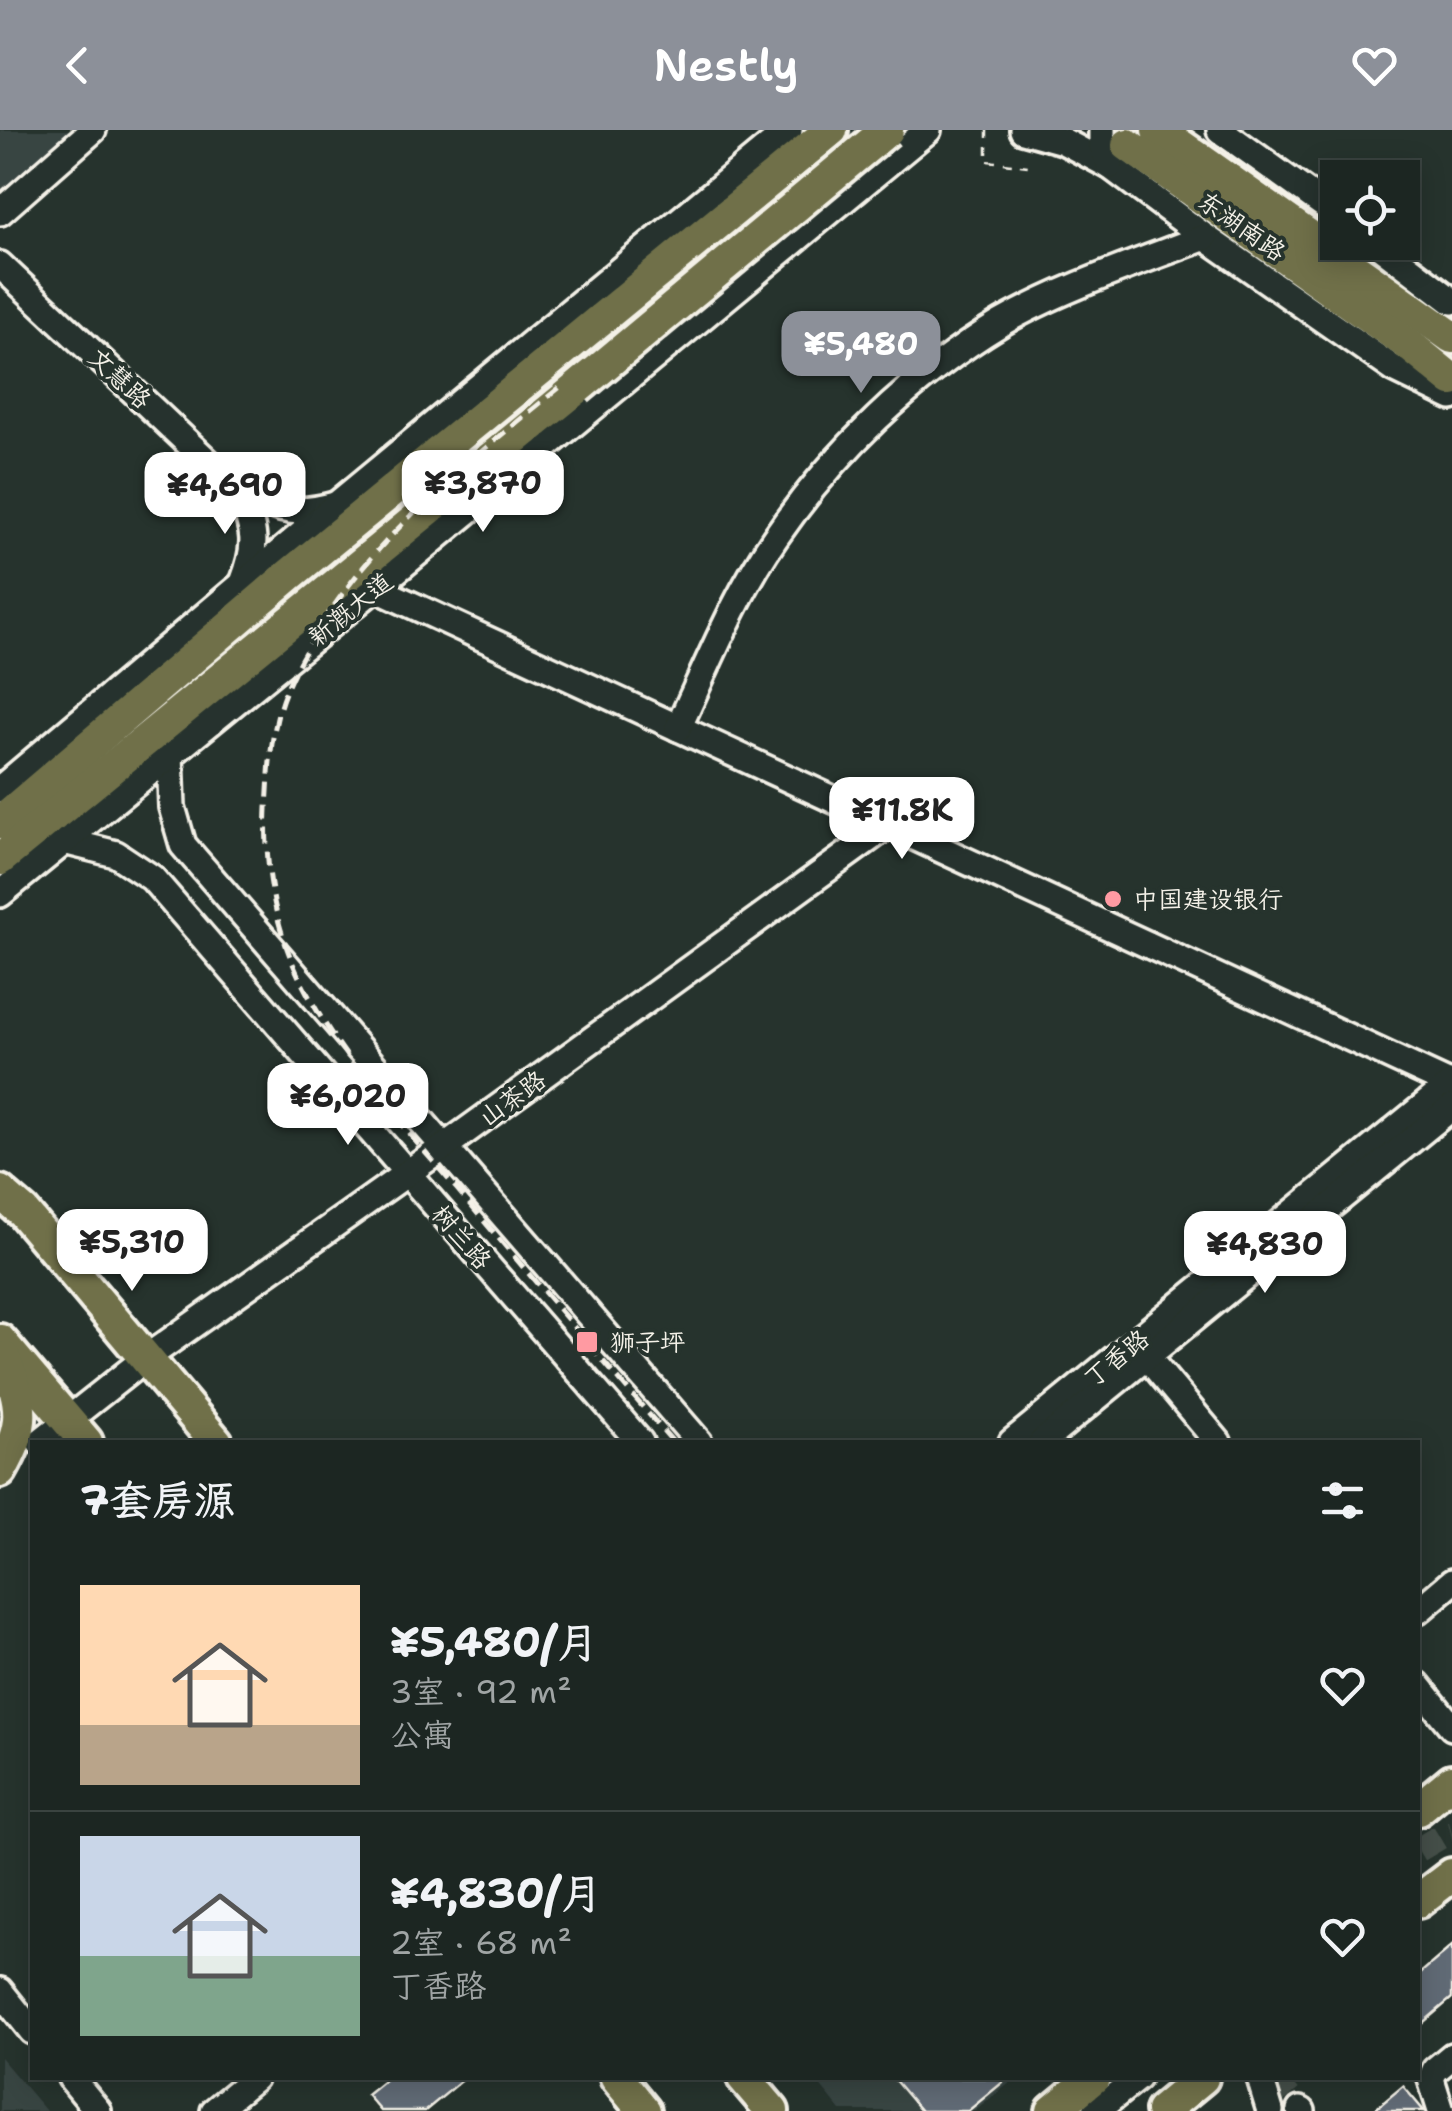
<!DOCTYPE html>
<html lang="zh">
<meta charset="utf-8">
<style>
body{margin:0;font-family:"Shantell Sans","LXGW WenKai TC",sans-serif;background:#252e2a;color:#f1f3f6;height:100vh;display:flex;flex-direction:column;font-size:38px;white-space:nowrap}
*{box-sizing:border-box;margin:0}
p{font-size:32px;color:#a0a5a5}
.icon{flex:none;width:55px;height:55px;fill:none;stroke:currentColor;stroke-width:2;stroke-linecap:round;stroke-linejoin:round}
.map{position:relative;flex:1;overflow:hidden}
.sheet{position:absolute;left:30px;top:1310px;width:1390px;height:640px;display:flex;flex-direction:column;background:#1c2622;border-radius:0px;box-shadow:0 5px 25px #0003,0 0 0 2px #3a4340}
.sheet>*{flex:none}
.buttons{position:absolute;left:1320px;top:30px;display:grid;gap:20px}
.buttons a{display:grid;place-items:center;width:100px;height:100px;border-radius:0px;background:#1c2622;box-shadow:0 5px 25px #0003,0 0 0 2px #3a4340;font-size:50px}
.price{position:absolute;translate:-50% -85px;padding:0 22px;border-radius:20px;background:#fff;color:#222;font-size:32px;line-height:65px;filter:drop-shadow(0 2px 5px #0008)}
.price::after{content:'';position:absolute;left:50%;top:60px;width:30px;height:22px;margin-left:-15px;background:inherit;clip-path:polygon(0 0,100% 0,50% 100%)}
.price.current{background:#8c9099;color:#fff}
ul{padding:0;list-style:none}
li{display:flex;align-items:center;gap:30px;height:250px;padding:0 50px}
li+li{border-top:2px solid #3a4340}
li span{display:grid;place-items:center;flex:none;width:280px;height:200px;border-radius:0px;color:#555}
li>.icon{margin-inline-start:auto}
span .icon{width:120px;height:120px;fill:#fffc;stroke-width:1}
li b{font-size:42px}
h2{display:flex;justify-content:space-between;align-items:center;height:120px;padding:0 50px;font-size:42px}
header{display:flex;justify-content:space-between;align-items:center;height:130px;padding:0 50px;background:#8c9099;color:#fff;font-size:45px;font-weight:600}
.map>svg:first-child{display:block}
.built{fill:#384443}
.building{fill:#616a75;stroke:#f4f1e8;stroke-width:2.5}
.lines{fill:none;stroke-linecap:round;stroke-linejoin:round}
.minor-tunnel{stroke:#455049;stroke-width:25;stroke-dasharray:25 12;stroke-linecap:butt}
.minor-casing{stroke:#f4f1e8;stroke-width:32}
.major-casing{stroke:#f4f1e8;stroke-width:40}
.path{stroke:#f4f1e8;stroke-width:2.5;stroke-dasharray:8 8;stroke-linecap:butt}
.minor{stroke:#26332d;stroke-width:25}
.major{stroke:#6f704a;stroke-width:32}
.rail{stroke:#f4f1e8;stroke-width:5;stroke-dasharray:15 8;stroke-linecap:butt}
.major-bridge-casing{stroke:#f4f1e8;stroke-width:40;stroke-linecap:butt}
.major-bridge{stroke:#6f704a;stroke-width:32}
.poi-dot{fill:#ff9aa2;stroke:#26332d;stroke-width:4}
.labels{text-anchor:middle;stroke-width:8;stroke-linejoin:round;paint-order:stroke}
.street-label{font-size:25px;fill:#f4f1e8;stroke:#26332d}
.poi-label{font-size:25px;fill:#f4f1e8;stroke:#26332d;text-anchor:start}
</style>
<header><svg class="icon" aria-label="back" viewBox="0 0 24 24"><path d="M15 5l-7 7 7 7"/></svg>Nestly<svg class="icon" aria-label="heart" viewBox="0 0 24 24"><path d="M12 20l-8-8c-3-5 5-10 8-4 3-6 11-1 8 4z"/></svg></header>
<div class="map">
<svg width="1452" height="1981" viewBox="0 0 1452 1981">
<rect width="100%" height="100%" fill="#26332d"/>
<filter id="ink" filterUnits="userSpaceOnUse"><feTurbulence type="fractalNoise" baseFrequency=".01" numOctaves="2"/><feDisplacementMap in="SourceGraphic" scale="20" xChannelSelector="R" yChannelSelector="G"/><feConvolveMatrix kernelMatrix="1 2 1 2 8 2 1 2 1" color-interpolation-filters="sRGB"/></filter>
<g filter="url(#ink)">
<g class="built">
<path d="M0,0H106L12,83L0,71Z"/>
<path d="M0,1927L46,1981H0Z"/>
<path d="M814,1948H1016L975,1981H841Z"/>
</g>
<g class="building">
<path d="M1452,1816V1868L1418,1897V1845Z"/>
<path d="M388,1948H465L425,1981H381L367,1965Z"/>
<path d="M893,1948H1008L968,1981H921Z"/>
<path d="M1403,1956L1424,1981H1373Z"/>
</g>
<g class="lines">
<g class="minor-tunnel">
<path d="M1418,1720L1440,1707L1452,1704"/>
<path d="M1273,1948L1300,1980"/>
</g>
<g class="minor-casing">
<g id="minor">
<path d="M1023,0L1063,11L1110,36L1205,107L1394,239L1452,267"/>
<path d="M1102,0V15L1110,36"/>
<path d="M1220,0L1338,85"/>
<path d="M0,82L93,0"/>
<path d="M1375,112L1452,171"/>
<path d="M0,135L240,362C280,379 291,387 335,375"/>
<path d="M240,362C254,401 259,412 243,453"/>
<path d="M375,458L1452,955"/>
<path d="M678,598C708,534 735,466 775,408C834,322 912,247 1001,193C1061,158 1140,132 1205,107"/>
<path d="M170,624L172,677L183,715L699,1312"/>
<path d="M0,659L336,375L789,0"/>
<path d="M64,711L116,724L152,748L640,1312"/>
<path d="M0,764L375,458L928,0"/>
<path d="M1147,1227L1218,1312"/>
<path d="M40,1312L146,1228L444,1017L888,695"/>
<path d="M1012,1312L1452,953"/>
<path d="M1042,1312L1452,977"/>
<path d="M1418,1481L1452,1452"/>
<path d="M1418,1555L1452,1597"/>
<path d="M0,1861L32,1901"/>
<path d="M71,1948L98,1981"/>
<path d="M1260,1948L1270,1981"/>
<path d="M1300,1980L1302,1981"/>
<path d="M214,1981L254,1948"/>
<path d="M1096,1981L1137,1948"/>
<path d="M1441,1981L1431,1949L1435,1940L1452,1926"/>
</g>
</g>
<g class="major-casing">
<g id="major">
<path d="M1158,0L1452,207"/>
<path d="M1128,15L1409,215L1452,250"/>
<path d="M0,692L288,446L831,0"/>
<path d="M0,729L577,258"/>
<path d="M0,1062L23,1082L216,1312"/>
<path d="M0,1211L86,1312"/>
<path d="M0,1341C26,1295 24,1277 4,1228"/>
<path d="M1418,1679L1452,1651"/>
<path d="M1418,1771L1452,1745"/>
<path d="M617,1948L644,1981"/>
<path d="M744,1948L772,1981"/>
<path d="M1053,1981L1093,1948"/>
<path d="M1162,1981L1202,1948"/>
</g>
</g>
<path class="path" d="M987,0V31L1028,36"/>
<use href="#minor" class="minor"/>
<use href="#major" class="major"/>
<path class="rail" d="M673,1312C600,1228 528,1143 456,1058C401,994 340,929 302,853C275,800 264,737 267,678C269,650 269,621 276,593C282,562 298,533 314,507C381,393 492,314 592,231C684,154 775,75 869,0"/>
<g class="major-bridge-casing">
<path id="major-bridge" d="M577,258L887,0"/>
</g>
<use href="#major-bridge" class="major-bridge"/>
</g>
</g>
<g class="poi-dot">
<circle cx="1113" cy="769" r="10"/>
<rect x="575" y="1200" width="24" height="24" rx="5"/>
</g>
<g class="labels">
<g class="street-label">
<text transform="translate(1242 96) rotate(35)" y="9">东湖南路</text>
<text transform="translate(120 248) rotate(43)" y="9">文慧路</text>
<text transform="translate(350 479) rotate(-39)" y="9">新溉大道</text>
<text transform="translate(512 968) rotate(-36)" y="9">山茶路</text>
<text transform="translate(462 1107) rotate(49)" y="9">树兰路</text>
<text transform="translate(1116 1228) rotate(-39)" y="9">丁香路</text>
</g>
<g class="poi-label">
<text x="1133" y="778">中国建设银行</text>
<text x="610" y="1221">狮子坪</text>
</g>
</g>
</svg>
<div class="buttons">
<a><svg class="icon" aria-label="locate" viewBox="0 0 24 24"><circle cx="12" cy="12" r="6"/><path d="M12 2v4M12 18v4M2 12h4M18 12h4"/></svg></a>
</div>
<b class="price current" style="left:861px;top:266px">¥5,480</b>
<b class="price" style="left:483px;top:405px">¥3,870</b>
<b class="price" style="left:225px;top:407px">¥4,690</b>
<b class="price" style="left:902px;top:732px">¥11.8K</b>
<b class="price" style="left:348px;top:1018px">¥6,020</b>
<b class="price" style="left:132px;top:1164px">¥5,310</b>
<b class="price" style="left:1265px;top:1166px">¥4,830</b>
<section class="sheet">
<h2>7套房源<svg class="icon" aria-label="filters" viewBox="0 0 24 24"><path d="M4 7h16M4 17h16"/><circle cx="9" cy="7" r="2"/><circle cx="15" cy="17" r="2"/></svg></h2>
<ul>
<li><span style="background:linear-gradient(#ffd9b3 70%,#b9a48a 0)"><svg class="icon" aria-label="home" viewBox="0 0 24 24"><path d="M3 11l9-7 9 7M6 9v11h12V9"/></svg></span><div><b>¥5,480/月</b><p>3室 · 92 m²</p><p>公寓</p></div><svg class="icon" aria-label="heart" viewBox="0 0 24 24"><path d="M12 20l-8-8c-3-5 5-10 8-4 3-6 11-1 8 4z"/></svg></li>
<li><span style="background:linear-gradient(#c9d6e8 60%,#7fa58c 0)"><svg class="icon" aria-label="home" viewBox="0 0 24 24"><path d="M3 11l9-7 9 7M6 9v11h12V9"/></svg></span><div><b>¥4,830/月</b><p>2室 · 68 m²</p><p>丁香路</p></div><svg class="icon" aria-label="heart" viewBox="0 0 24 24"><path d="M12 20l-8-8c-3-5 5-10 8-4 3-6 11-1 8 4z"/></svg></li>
</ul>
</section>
</div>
